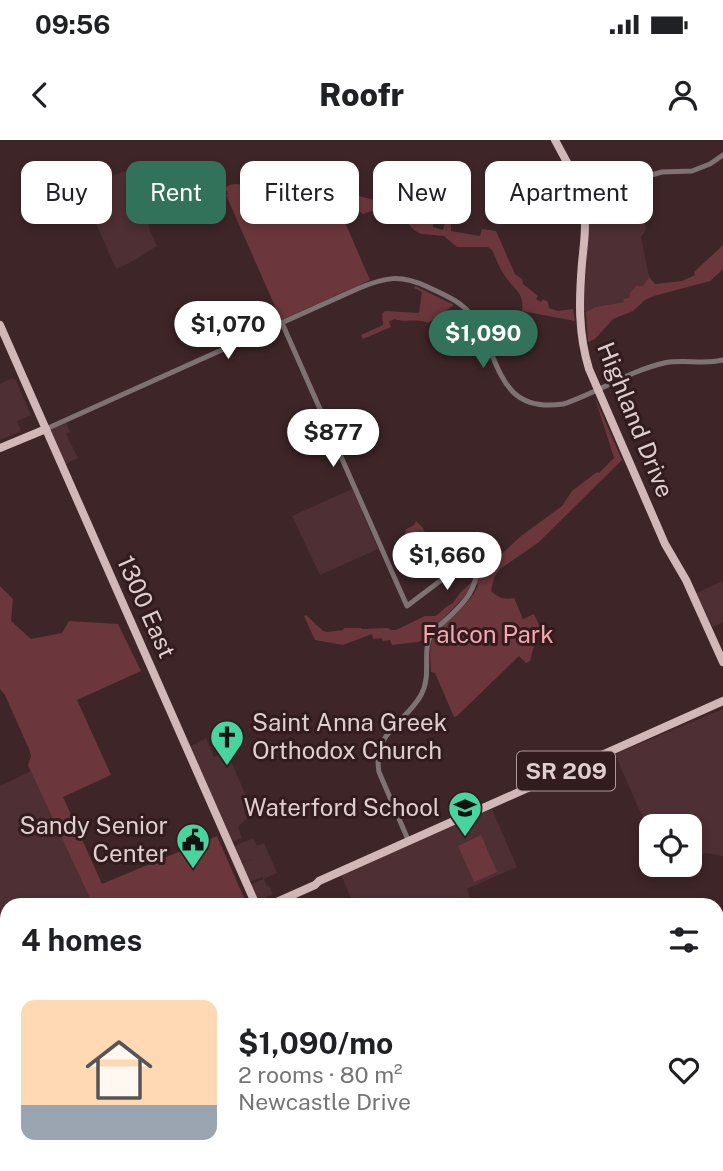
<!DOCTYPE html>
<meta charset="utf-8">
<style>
body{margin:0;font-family:"Public Sans",sans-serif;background:#f2f2f2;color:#202124;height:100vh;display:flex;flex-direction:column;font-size:26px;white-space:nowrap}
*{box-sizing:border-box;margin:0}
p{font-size:23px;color:#757577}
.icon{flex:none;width:38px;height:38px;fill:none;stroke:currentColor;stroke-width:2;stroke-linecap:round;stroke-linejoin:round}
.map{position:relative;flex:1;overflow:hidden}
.side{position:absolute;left:0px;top:758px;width:724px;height:275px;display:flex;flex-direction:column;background:#fff;border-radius:21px 21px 0 0;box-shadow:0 4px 10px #0003}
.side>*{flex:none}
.top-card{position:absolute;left:21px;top:21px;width:682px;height:63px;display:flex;gap:14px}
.fabs{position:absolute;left:639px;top:674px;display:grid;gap:14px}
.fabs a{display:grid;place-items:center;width:63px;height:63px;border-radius:14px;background:#fff;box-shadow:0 4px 10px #0003;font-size:35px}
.price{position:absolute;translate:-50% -60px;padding:0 16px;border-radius:24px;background:#fff;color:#222;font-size:23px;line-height:46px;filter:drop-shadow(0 2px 4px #0008)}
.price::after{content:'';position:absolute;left:50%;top:42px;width:21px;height:16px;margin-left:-10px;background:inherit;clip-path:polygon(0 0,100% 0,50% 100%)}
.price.on{background:#32725b;color:#fff}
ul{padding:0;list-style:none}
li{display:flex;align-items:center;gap:21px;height:175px;padding:0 21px}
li+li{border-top:2px solid #e0e0e0}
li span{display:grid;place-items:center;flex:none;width:196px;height:140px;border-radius:14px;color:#555}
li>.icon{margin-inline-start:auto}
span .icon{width:84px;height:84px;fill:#fffc;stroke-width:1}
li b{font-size:30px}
h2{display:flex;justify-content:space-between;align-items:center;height:84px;padding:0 21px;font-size:30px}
.pill{padding:0 24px;border-radius:14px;background:#fff;box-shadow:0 4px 10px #0003;font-size:24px;line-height:63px}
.pill.on{background:#32725b;color:#fff}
.status{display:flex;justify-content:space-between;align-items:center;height:49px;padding:0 35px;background:#fff;direction:ltr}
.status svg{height:19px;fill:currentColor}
header{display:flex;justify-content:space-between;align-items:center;height:91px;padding:0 21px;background:#fff;font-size:32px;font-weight:800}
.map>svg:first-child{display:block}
.built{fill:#4e2f33}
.green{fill:#6b373d}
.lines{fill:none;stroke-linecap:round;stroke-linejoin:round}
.minor{stroke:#7f7273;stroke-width:5}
.major{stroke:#d2b7b8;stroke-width:8}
.labels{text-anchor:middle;stroke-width:6;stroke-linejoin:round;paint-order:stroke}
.shield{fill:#331c1e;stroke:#ab999a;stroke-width:2}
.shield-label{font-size:23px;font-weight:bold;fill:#dfcecf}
.street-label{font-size:24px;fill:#dfcecf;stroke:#331c1e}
.park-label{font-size:24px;fill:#f5a8af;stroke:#331c1e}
.poi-label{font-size:24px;fill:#dfcecf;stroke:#331c1e;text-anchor:end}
</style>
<div class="status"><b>09:56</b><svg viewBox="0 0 49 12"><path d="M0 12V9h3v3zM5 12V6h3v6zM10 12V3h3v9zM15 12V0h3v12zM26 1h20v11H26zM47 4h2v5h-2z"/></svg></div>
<header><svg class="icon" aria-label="back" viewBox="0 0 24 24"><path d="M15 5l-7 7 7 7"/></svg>Roofr<svg class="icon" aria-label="person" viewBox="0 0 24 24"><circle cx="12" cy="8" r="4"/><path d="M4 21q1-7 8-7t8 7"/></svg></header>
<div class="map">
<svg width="723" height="1031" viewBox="0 0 723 1031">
<rect width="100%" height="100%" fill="#3e2528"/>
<g class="built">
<path d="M610,24L627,25L629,38L611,40L605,27Z"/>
<path d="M125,31L152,41L147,56V72L150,91L157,106L135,120L116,129L81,49Z"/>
<path d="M629,42L634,65L643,71L646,90L641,97L649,137L643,146H636L629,158L624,162L595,167L586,172L583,168L589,84L586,56L609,45Z"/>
<path d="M12,238L15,239L31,275L17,281L21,291L0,300V244Z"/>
<path d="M66,282L70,292L66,294L78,318L64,325L50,290Z"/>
<path d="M352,349L378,409L320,435L292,376Z"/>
<path d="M723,441V482L713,487L696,453Z"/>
<path d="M723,569V716L706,713L690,718V686H651V697L615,614Z"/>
<path d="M206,598L214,617L227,612L247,658L252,673L238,687L242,698L233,702H230L189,607Z"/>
<path d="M31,631L93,765H7V821L0,818V646Z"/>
<path d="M492,669L517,727L467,749L473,765H424L422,761L413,765H354L341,735Z"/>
<path d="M253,698L257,706L264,703L277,733L264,739L267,746L269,745L273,754L259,761L257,760L250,745L263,739V737L249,742L241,724L253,719L240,723L234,706Z"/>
<path d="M132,1026H214L217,1031H121Z"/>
</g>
<g class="green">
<path d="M319,27L324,36L328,40L327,44L329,49L388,63L400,64L425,82L433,83V87L443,90L445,82L451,83V91L480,96L482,89L496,91L515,134L522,139L523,144L538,156L536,159L541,162L543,159L548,162L549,168L558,171L573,169L575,181L522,171C525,152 513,149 505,136C499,128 496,118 492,110L488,107H457L444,96L421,94L414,90L401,76L371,71L363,74L353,66L349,67L344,62L340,60L337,64L370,140L281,180L226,55L228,54L225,47L234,44L292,48L309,31Z"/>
<path d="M723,105V129L710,141L654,156L645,160L633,171L613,179L595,199L588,202L586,172L595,167L624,162L623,159L629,158L630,153L636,146H643L649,137L655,144L682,141L695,135L694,132Z"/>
<path d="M415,146L454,165L428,183C417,178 406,183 394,179L389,182L391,187L363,199L361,195L383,185L382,174L385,171L419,173L422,152L414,148Z"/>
<path d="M595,258L622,320L539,402L500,429L494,438L491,451C499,458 503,460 514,458L523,479L534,474L539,485L530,521L526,523L519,516L457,576L454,577L435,533L431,532C431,524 429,513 431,504C435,485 471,468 479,443L470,449L463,458L430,492L427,498L418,502L392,505L390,500L383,501L381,498L373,499L372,494L343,505L315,500L304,476L306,475L323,491L327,492L343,490L344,488H361L362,489L388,488L391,490H396L425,476H436L446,467L453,463L460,453L482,432L521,396L562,366L572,351L597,332L599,333L614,318Z"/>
<path d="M416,381L423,388L430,403L409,412L404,398L406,389L414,385Z"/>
<path d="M0,446L13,459L11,481L31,499L62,493L69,481L118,484L141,531L77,560L111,635L63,657L102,744L217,696L247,765H93L28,625L31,616L29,609L5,555L0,549Z"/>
<path d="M481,695L497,732L474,742L458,706Z"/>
<path d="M723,922V988L721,989L718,980L723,972C720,955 713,938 723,922Z"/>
<path d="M33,1026H117L118,1031H35Z"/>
</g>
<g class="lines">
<g class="minor">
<path d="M581,54L611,42L637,39L662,32L692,31L710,24L723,15"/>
<path d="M282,183L407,466L440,441L454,425L475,414L476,417C482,454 456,469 433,492C420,510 433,533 421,555C405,584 372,592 379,632L409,702"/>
<path d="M46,289L357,149C385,137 400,134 428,147C444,155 461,161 472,176C501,215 495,274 563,264C597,253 629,231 664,223C684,219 704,225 723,220"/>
<path d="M718,849L723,846"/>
<path d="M445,1026V1031"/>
</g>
<g class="major">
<path d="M555,0C566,21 579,41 583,64C587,83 584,103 582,123C579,160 578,193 589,229L665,404L686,440L723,522"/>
<path d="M0,185L256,765"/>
<path d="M0,308L46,289"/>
<path d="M270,765L315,745L319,741L723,561"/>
<path d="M0,820L7,824"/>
<path d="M0,878L7,875"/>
<path d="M370,1026L373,1031"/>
</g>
</g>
<defs>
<g id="church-pin" transform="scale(1.75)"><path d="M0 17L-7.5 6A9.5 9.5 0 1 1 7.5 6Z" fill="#47d49e" stroke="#331c1e"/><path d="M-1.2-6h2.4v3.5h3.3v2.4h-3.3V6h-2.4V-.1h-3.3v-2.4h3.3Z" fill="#111"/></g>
<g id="school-pin" transform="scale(1.75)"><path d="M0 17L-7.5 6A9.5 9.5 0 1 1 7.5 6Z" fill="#47d49e" stroke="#331c1e"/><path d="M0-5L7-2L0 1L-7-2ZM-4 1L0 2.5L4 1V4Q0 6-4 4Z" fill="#111"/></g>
<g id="civic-pin" transform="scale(1.75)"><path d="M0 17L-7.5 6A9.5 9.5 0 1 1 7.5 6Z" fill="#47d49e" stroke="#331c1e"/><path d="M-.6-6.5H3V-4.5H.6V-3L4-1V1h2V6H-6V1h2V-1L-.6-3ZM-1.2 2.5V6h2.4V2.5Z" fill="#111"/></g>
</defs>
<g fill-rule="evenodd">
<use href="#church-pin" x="227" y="597"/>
<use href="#school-pin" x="465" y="668"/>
<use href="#civic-pin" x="193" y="700"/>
</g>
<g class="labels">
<rect class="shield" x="517" y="611.5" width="98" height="39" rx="5"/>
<g class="shield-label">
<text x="566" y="639">SR 209</text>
</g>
<g class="street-label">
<text transform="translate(635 280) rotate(68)" y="8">Highland Drive</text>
<text transform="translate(146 467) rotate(66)" y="8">1300 East</text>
</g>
<g class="park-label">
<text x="488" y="503">Falcon Park</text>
</g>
<g class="poi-label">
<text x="252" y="591" text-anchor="start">Saint Anna Greek<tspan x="252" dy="28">Orthodox Church</tspan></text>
<text x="440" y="676">Waterford School</text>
<text x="168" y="694">Sandy Senior<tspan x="168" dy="28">Center</tspan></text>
</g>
</g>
</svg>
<div class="fabs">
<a><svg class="icon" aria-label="locate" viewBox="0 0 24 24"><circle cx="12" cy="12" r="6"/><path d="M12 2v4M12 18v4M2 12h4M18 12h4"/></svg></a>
</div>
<b class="price" style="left:228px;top:221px">$1,070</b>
<b class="price on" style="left:483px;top:230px">$1,090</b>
<b class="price" style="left:333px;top:329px">$877</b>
<b class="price" style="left:447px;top:452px">$1,660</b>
<div class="top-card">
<a class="pill">Buy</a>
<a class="pill on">Rent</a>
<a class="pill">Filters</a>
<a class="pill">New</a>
<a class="pill">Apartment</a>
</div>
<section class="side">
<h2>4 homes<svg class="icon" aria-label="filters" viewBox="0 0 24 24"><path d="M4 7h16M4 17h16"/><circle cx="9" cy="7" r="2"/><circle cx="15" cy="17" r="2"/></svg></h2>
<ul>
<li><span style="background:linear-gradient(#ffd9b3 75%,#9aa5b1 0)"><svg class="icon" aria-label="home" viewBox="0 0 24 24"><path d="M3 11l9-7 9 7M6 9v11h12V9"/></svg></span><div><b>$1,090/mo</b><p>2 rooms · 80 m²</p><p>Newcastle Drive</p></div><svg class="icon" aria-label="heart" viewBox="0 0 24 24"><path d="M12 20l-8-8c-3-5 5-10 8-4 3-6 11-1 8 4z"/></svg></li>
</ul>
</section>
</div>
